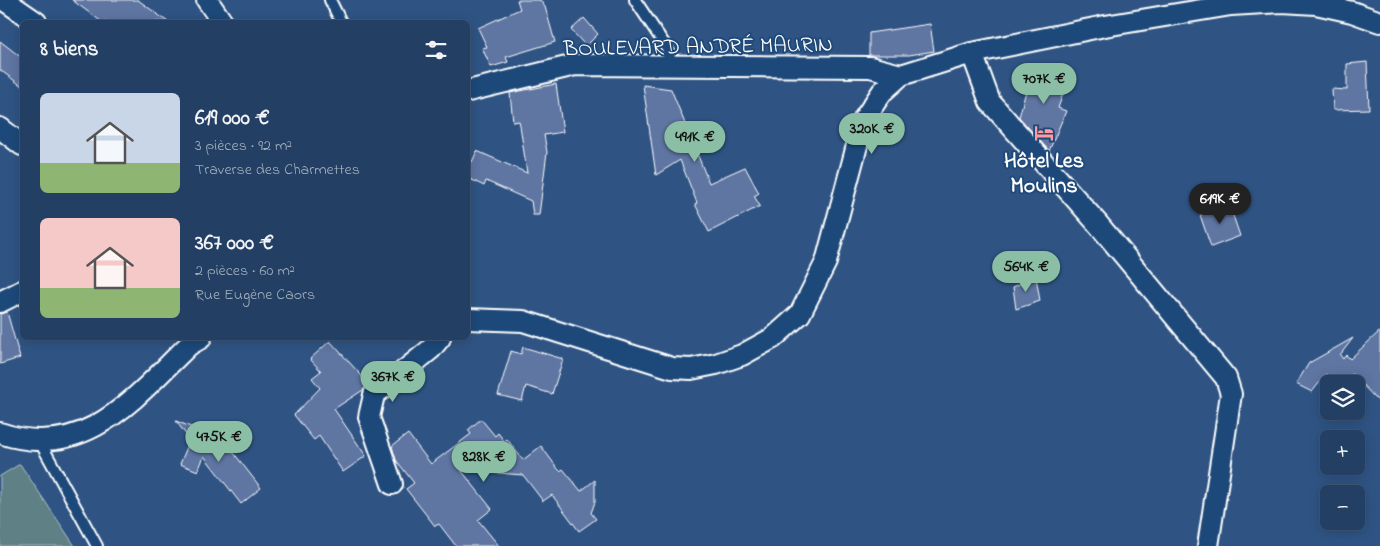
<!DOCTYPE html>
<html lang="fr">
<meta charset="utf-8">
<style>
body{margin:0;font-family:"Indie Flower",sans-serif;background:#2f4a6c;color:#f1f3f6;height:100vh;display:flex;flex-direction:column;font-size:19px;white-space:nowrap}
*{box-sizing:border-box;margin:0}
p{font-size:16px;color:#a3afbe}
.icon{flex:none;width:28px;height:28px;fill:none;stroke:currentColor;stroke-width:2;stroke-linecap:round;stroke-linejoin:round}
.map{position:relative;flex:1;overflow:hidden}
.panel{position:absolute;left:20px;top:20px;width:450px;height:320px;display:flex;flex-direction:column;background:#233f63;border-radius:8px;box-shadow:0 2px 12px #0003,0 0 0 1px #405878}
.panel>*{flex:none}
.buttons{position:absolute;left:1320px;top:375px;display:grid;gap:10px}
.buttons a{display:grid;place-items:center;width:45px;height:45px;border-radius:8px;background:#233f63;box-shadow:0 2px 12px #0003,0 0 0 1px #405878;font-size:25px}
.price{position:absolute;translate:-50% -42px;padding:0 11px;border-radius:18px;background:#8abfa5;color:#111;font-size:16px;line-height:32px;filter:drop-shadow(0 1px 2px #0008)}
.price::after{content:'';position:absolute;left:50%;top:30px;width:15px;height:11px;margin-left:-8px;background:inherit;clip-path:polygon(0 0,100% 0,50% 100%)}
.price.on{background:#222;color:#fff}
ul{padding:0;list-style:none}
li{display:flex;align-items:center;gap:15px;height:125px;padding:0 20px}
li span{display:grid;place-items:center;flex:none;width:140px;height:100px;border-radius:8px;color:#555}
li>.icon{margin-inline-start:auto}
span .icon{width:60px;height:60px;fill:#fffc;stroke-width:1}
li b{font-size:21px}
h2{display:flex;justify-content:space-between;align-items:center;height:60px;padding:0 20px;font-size:21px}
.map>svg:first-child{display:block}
.green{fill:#5e8186;stroke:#aec0c2}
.building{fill:#5f75a2;stroke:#fff}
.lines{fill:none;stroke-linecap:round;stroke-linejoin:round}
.lane-casing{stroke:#fff;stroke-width:14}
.street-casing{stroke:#fff;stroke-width:24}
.lane{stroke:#1f4a7a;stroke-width:10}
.street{stroke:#1f4a7a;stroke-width:20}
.labels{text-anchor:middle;stroke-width:4;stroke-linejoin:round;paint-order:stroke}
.street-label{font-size:22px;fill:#fff;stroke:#1f4a7a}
.poi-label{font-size:22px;font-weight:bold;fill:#fff;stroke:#1f4a7a}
</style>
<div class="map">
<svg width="1380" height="546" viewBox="0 0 1380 546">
<rect width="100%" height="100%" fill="#2f5484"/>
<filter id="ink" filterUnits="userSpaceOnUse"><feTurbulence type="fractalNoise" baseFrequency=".02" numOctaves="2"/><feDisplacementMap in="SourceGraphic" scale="10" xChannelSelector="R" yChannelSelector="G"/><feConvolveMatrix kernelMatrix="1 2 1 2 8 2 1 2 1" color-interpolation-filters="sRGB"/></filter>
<g filter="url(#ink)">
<path class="green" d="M20,464L75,546H0V476Z"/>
<g class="building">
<path d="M72,0H138L168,22H102Z"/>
<path d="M517,0H540L545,7L555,42L506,57L508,62L491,67L482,48L487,47L478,28L520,9Z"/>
<path d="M584,18L598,34L586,46L571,30Z"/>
<path d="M930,24L934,51L909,55H869V33Z"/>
<path d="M0,41L22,58V86L0,70Z"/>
<path d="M1367,62L1369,109L1333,110L1332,89L1347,90V64Z"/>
<path d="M1033,65L1061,73L1060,76L1065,77L1062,90L1064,91L1058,108L1066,111L1049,151L1019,117Z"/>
<path d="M556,84L563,132L544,135L547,152L539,215H533L531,201L486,181L484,186L468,178V160L472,162L477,151L527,173L520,125L519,121L513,122L510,93Z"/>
<path d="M643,85L671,89L709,183L745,167L759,193L754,196L760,206L709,232L695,204L697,203L680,160L656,175Z"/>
<path d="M1229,204L1240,236L1211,247L1200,215Z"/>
<path d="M1036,277L1040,301L1016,309L1013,287Z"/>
<path d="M7,312L20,358L0,364V314Z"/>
<path d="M1380,331V403L1352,374L1343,384H1335L1326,374L1312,392L1296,384L1309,363L1353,338L1340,355L1343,359L1346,355L1350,359Z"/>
<path d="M330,341L369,384L363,390L334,409L366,456L343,472L319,436L314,440L294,415L320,388L312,378L321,371L310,359Z"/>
<path d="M523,347L563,359L552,394L526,386L522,401L498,395L511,351L521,354Z"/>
<path d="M481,419L495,436L498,433L504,441L507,439L523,460L541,446L558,469L560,471L563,469L581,491L595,480V502L591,513L596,519L579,531L552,495L543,501L523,475L461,470L492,509L478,520L499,546H456L439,524L435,526L406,489L414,483L396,460L392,446L408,434L431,464L471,434L468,430Z"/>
<path d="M176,421L213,436L211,443L233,452L261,488L241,504L204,456L198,471L180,464L190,440Z"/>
</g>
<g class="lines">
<g class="lane-casing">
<g id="lane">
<path d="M330,0L341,22"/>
<path d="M635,0L667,48L672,65"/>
<path d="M40,442L97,546"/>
</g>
</g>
<g class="street-casing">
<g id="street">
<path d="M4,0L36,22"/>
<path d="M207,0L222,22"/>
<path d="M972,53L990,102L1098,224L1226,378L1231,394L1208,546"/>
<path d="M468,91L575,65L870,67L901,75"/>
<path d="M0,128L22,145"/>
<path d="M0,302L22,291"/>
<path d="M468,319L523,321L672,368L691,369L716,364L742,355L773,338L800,314L826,262L864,119L882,92L901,75L972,53L1105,26L1231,5L1282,2L1316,4L1352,12L1380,22"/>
<path d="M0,433C85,462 134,398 189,345L201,338"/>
<path d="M392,484L369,417L374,395L431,349L440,338"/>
</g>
</g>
<use href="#lane" class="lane"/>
<use href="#street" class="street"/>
</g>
</g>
<defs>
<g id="hotel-bare" transform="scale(1.5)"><path d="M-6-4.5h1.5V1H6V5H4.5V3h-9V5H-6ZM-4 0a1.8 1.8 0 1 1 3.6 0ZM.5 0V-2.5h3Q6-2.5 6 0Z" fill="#ff9aa2" stroke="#1f4a7a" stroke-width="2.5" paint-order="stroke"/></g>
</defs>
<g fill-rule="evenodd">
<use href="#hotel-bare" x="1044" y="133"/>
</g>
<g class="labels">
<g class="street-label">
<text transform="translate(698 45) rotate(-1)" y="8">BOULEVARD ANDRÉ MAURIN</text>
</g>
<g class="poi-label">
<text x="1044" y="167">Hôtel Les<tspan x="1044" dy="25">Moulins</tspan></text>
</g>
</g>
</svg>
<div class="buttons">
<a><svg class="icon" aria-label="layers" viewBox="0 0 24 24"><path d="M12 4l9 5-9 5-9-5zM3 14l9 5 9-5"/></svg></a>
<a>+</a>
<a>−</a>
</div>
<b class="price" style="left:1044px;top:105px">707K €</b>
<b class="price" style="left:872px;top:155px">320K €</b>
<b class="price" style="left:695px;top:163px">491K €</b>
<b class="price on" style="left:1220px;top:225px">619K €</b>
<b class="price" style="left:1026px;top:293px">564K €</b>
<b class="price" style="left:393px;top:403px">367K €</b>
<b class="price" style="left:219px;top:463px">475K €</b>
<b class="price" style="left:484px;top:483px">828K €</b>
<section class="panel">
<h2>8 biens<svg class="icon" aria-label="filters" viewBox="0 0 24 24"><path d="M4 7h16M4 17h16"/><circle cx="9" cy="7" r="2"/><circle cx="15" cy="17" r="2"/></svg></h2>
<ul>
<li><span style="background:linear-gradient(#c9d6e8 70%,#8fb573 0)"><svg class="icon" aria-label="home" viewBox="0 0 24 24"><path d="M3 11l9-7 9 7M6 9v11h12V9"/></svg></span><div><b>619 000 €</b><p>3 pièces · 92 m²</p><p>Traverse des Charmettes</p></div></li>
<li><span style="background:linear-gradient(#f6c9c9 70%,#8fb573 0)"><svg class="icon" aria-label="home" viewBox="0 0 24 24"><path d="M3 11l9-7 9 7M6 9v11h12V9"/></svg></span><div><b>367 000 €</b><p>2 pièces · 60 m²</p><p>Rue Eugène Caors</p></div></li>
</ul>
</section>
</div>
